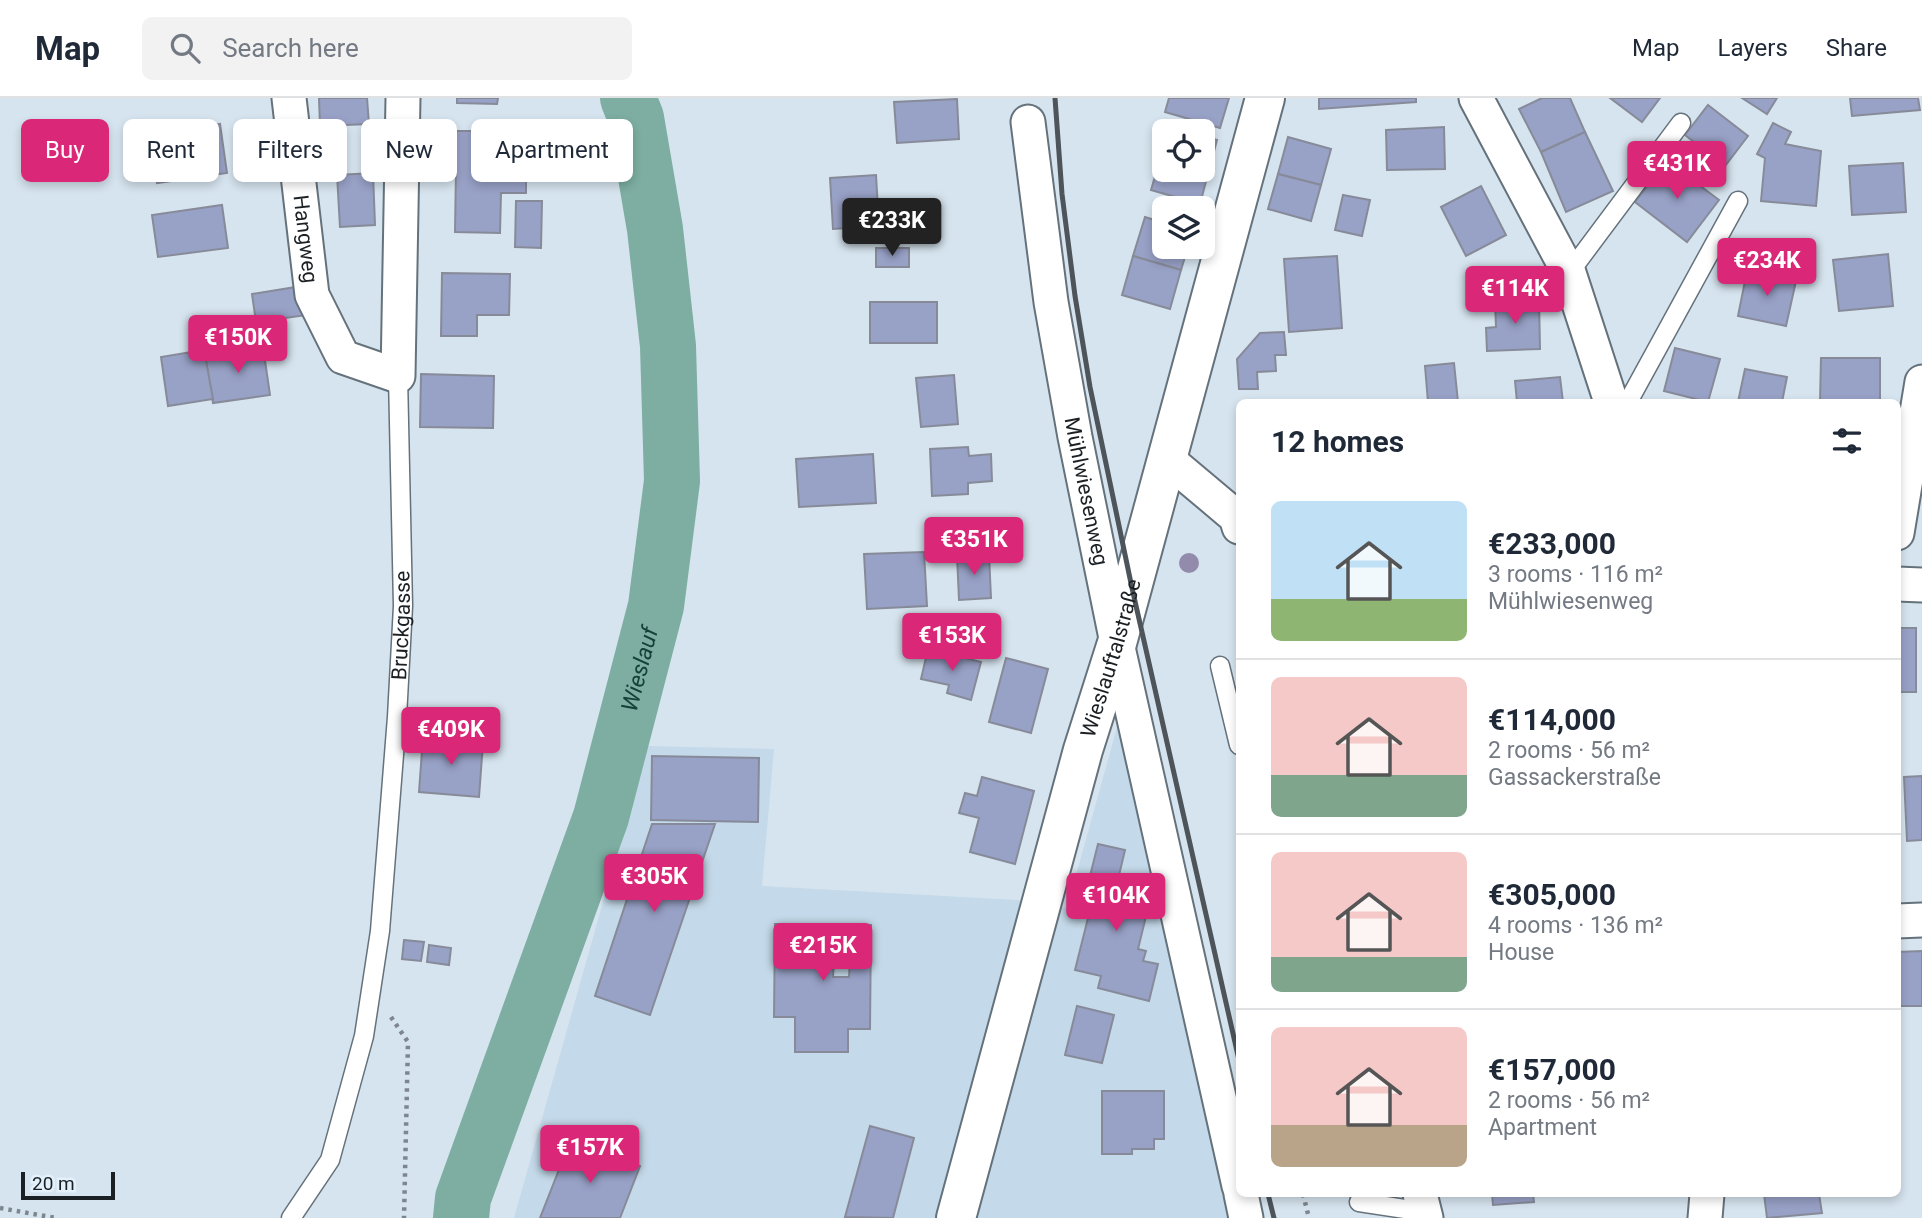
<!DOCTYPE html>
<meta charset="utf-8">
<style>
body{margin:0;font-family:Roboto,sans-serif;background:#f2f2f3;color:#1f2937;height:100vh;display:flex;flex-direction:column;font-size:26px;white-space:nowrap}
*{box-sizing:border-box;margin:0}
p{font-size:23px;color:#747a83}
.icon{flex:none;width:38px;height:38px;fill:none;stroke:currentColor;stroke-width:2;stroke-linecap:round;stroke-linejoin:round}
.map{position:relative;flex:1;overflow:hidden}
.details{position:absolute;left:1236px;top:301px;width:665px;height:798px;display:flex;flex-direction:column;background:#fff;border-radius:10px;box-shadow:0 4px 10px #0003}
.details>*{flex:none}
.guide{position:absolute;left:21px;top:21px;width:665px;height:63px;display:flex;gap:14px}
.fabs{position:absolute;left:1152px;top:21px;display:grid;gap:14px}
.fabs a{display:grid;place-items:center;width:63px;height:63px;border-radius:10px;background:#fff;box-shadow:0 4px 10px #0003;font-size:35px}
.scale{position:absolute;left:21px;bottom:18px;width:94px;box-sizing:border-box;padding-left:7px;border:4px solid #1b2024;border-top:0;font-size:19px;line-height:24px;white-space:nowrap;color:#1b2024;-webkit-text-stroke:5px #e3f1fd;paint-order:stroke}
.price{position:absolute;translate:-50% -60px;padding:0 16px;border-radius:7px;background:#db2777;color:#fff;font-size:23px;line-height:46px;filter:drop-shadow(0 2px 4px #0008)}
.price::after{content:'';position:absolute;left:50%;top:42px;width:21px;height:16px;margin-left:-10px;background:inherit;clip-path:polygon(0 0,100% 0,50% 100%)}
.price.current{background:#222;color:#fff}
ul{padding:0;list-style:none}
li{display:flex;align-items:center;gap:21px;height:175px;padding:0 35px}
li+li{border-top:2px solid #e0e1e3}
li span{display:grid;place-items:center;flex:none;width:196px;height:140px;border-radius:10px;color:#555}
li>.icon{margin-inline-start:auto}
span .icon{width:84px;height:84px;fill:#fffc;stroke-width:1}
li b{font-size:30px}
h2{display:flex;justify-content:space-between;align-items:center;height:84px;padding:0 35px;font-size:30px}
.pill{padding:0 24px;border-radius:10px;background:#fff;box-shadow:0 4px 10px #0003;font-size:24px;line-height:63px}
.pill.current{background:#db2777;color:#fff}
header{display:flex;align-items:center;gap:42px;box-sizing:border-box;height:98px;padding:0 35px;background:#fff;border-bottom:2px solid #e0e1e3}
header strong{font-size:33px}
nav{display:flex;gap:38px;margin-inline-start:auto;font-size:24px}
.search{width:490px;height:63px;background:#f2f2f3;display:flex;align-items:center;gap:18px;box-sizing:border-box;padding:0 24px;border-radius:10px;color:#747a83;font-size:26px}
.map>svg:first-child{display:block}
.built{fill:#c4d9e9}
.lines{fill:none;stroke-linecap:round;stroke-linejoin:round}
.stream{stroke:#7daea1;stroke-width:10}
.river{stroke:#7daea1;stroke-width:56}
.building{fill:#98a1c6;stroke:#878b99;stroke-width:2;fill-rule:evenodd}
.lane-casing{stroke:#65727b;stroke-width:21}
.street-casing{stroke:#65727b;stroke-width:37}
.secondary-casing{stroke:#65727b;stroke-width:42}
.path{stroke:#7d868e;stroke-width:4.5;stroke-dasharray:3.5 5;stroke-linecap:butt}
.lane{stroke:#fff;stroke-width:18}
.street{stroke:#fff;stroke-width:33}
.secondary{stroke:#fff;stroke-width:38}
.rail{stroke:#4d545a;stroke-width:5}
.tree{fill:#938bac}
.labels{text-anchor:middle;stroke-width:5;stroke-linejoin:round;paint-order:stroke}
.street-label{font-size:21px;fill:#1b2024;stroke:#e3f1fd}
.water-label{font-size:23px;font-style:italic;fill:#154138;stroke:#e3f1fd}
</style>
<header>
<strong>Map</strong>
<div class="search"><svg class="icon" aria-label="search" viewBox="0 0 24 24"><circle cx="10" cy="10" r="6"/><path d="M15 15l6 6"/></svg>Search here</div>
<nav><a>Map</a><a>Layers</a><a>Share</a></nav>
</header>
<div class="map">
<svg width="1922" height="1120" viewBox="0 0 1922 1120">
<rect width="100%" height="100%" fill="#d6e4ef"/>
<path class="built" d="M1132,575L1257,1120H514L647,648L774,651L762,788L1017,802L1067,810Z"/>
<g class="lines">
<path class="stream" d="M636,20L642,0"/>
<path class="river" id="s1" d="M461,1120L463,1100L601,719L656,508L672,383L668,248L655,131L636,20L628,0"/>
</g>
<g class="building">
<path d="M319,0H367L369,26L320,28Z"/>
<path d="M457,0H498L497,6L457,5Z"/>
<path d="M1169,0H1229L1220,30L1165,14Z"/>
<path d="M1319,0H1416V4L1319,11Z"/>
<path d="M1542,0H1570L1585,34L1541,54L1519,11Z"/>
<path d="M1610,0H1660L1642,24Z"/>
<path d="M1742,0H1777L1767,16Z"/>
<path d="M1850,0H1918L1920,12L1852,18Z"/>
<path d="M957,1L959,41L897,45L894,4Z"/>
<path d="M1708,7L1748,38L1725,68L1685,37Z"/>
<path d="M1773,25L1791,34L1785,46L1821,53L1816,108L1761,103L1765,60L1757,56Z"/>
<path d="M220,26L227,75L157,85L150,36Z"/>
<path d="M1444,29L1445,71L1387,72L1386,32Z"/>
<path d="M449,33H479V59L526,60V95H501L500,135L455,134L456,69H448Z"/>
<path d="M1585,34L1613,93L1566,114L1541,54Z"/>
<path d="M1202,38L1217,42L1200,106L1151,92L1164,47V72H1202Z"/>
<path d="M1288,39L1331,51L1321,87L1278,76Z"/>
<path d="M1667,63L1719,102L1687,144L1635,104Z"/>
<path d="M1903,65L1906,114L1852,117L1849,68Z"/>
<path d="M373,75L375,127L340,129L337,77Z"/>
<path d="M1278,76L1321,87L1311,123L1268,111Z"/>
<path d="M876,77L879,128L833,131L830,80Z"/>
<path d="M1481,88L1506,137L1466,158L1441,109Z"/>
<path d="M1343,97L1370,102L1362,138L1335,132Z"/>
<path d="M516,103H542L541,150L515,149Z"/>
<path d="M222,107L228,150L158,159L152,117Z"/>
<path d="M1145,119L1164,125V149H1188L1181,172L1133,158Z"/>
<rect x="876" y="150" width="33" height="19"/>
<path d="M1888,156L1893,208L1839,213L1833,162Z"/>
<path d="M1133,158L1181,172L1170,211L1122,197Z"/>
<path d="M1337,158L1342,230L1289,234L1284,161Z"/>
<path d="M1747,173L1796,183L1786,228L1738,218Z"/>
<path d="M442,175L510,176L509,217H477V238H441Z"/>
<path d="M302,188L307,217L256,224L252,196Z"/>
<path d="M1539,201L1540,251L1487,253L1486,230L1496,229L1495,203Z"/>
<rect x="870" y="204" width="67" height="41"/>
<path d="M1284,234L1286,257H1275L1276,273L1257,274L1258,291H1239L1237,261L1260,235Z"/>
<path d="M263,249L270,297L213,305L205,257Z"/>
<path d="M1675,250L1720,261L1708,304L1664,293Z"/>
<path d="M204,252L213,301L168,308L161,259Z"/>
<path d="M1821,260H1880V304H1820Z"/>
<path d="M1454,265L1458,304H1428L1425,268Z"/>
<path d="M1745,271L1787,279L1782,304H1738Z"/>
<path d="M421,276L494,278L493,330L420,329Z"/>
<path d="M954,277L958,326L921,329L916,280Z"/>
<path d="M1560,279L1563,304H1517L1515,283Z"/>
<path d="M968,349L969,358L991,356L992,383L968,385V396L932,398L930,351Z"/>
<path d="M873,356L876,405L799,409L796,361Z"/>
<path d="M924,454L927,508L867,511L864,456Z"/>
<path d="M989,457L991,500L959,502L957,458Z"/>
<rect x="1897" y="530" width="19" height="64"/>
<path d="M928,551L981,564L971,602L947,595L949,587L921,581Z"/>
<path d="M1006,560L1048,571L1031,635L989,624Z"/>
<path d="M423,639L483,645L479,699L419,694Z"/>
<path d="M652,658L759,660L758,724L651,722Z"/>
<path d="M1922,678V742L1907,743L1904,679Z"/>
<path d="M982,679L1034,693L1015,766L970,754L979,720L959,715L965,695L977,698Z"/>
<path d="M652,726H715L650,917L595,898Z"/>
<path d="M1098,746L1125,752L1115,794L1150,802L1138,851L1146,853L1143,863L1158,866L1149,903L1098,890L1101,878L1075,872L1092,804L1097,805L1101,789L1088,786Z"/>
<path d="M775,826L871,827L870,931H848V954H795V919H774ZM834,861H850L849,879H833Z"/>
<path d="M404,842L424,844L421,863L402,861Z"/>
<path d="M429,847L451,850L449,867L427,864Z"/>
<path d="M1922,853V908H1897V854Z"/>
<path d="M1077,908L1114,917L1102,965L1065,957Z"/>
<path d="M1102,993H1164V1041H1154V1051H1132V1056H1102Z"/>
<path d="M870,1028L914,1040L893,1120L845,1119Z"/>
<path d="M571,1041L640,1068L620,1120H540Z"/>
<path d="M1492,1096H1533L1534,1104L1493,1107Z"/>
<path d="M1764,1096H1819L1822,1115L1767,1120Z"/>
</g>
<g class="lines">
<g class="lane-casing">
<g id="lane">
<path d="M1569,175L1681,25"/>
<path d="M1628,304L1738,103"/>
<path d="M1220,568L1239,647"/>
<path d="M1359,1104L1424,1114"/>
<path id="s2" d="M291,1120L330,1062L364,938L380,833L397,619L403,508L398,278"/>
</g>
</g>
<g class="street-casing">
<g id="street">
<path id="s3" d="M289,0L312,197L343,259L398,278L403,0"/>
<path d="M1476,0L1569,175L1611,304"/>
<path id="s4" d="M1028,24L1051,204L1075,339L1117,545L1239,1088"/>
<path d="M1167,361L1236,419L1239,429"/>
<path d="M1897,435L1922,284"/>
<path d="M1897,486L1922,487"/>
<path d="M1897,823L1922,822"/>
<path d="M1241,1096L1246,1120"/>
<path d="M1420,1096L1426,1120"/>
<path d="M1705,1120L1707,1096"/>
</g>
</g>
<g class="secondary-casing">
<g id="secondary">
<path id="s5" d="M956,1120L1083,652L1117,545L1265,0"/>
</g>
</g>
<g class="path">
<path d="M391,919L408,944L404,1120"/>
<path d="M1303,1096L1309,1120"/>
<path d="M0,1110L56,1120"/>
</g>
<use href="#lane" class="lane"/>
<use href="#street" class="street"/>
<use href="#secondary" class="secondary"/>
<g class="rail">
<path d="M1055,0L1062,96L1075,198L1090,289L1132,490L1239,962"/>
<path d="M1268,1096L1274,1120"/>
</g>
</g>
<circle class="tree" cx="1189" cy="465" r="10"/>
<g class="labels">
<g class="street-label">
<text dy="7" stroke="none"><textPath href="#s3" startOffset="142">Hangweg</textPath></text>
<text dy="7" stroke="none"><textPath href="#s4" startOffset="374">Mühlwiesenweg</textPath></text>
<text dy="7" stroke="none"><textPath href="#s2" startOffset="611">Bruckgasse</textPath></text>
<text dy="7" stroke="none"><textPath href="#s5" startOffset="581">Wieslauftalstraße</textPath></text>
</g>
<g class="water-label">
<text dy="8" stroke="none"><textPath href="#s1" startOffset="578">Wieslauf</textPath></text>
</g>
</g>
</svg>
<div class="fabs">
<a><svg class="icon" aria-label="locate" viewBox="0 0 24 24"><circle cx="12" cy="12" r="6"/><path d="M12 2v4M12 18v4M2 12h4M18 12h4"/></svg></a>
<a><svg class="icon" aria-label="layers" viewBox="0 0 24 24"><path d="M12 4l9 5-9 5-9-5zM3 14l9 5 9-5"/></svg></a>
</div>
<div class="scale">20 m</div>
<b class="price" style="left:1677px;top:103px">€431K</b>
<b class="price current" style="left:892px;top:160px">€233K</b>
<b class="price" style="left:1767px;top:200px">€234K</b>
<b class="price" style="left:1515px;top:228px">€114K</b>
<b class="price" style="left:238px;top:277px">€150K</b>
<b class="price" style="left:974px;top:479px">€351K</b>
<b class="price" style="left:952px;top:575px">€153K</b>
<b class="price" style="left:451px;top:669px">€409K</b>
<b class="price" style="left:654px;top:816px">€305K</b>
<b class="price" style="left:1116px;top:835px">€104K</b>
<b class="price" style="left:823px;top:885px">€215K</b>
<b class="price" style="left:590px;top:1087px">€157K</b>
<div class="guide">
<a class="pill current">Buy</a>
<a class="pill">Rent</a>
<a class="pill">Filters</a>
<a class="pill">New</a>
<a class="pill">Apartment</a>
</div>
<section class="details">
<h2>12 homes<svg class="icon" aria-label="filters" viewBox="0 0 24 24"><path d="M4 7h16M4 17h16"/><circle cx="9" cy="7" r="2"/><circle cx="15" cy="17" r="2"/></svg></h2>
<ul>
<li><span style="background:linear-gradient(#bfe0f5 70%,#8fb573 0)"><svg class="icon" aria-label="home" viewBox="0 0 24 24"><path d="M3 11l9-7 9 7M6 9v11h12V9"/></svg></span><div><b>€233,000</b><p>3 rooms · 116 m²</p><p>Mühlwiesenweg</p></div></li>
<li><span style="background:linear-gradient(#f6c9c9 70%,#7fa58c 0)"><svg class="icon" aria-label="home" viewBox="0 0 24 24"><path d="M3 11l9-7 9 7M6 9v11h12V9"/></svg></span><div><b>€114,000</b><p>2 rooms · 56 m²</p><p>Gassackerstraße</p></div></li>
<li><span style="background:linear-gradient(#f6c9c9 75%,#7fa58c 0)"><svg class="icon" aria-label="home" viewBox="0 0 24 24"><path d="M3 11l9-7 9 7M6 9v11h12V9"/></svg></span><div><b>€305,000</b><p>4 rooms · 136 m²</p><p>House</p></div></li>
<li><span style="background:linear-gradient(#f6c9c9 70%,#b9a48a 0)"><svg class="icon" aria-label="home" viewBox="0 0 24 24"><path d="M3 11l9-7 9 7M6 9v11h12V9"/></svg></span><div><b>€157,000</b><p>2 rooms · 56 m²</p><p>Apartment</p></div></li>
</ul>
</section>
</div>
